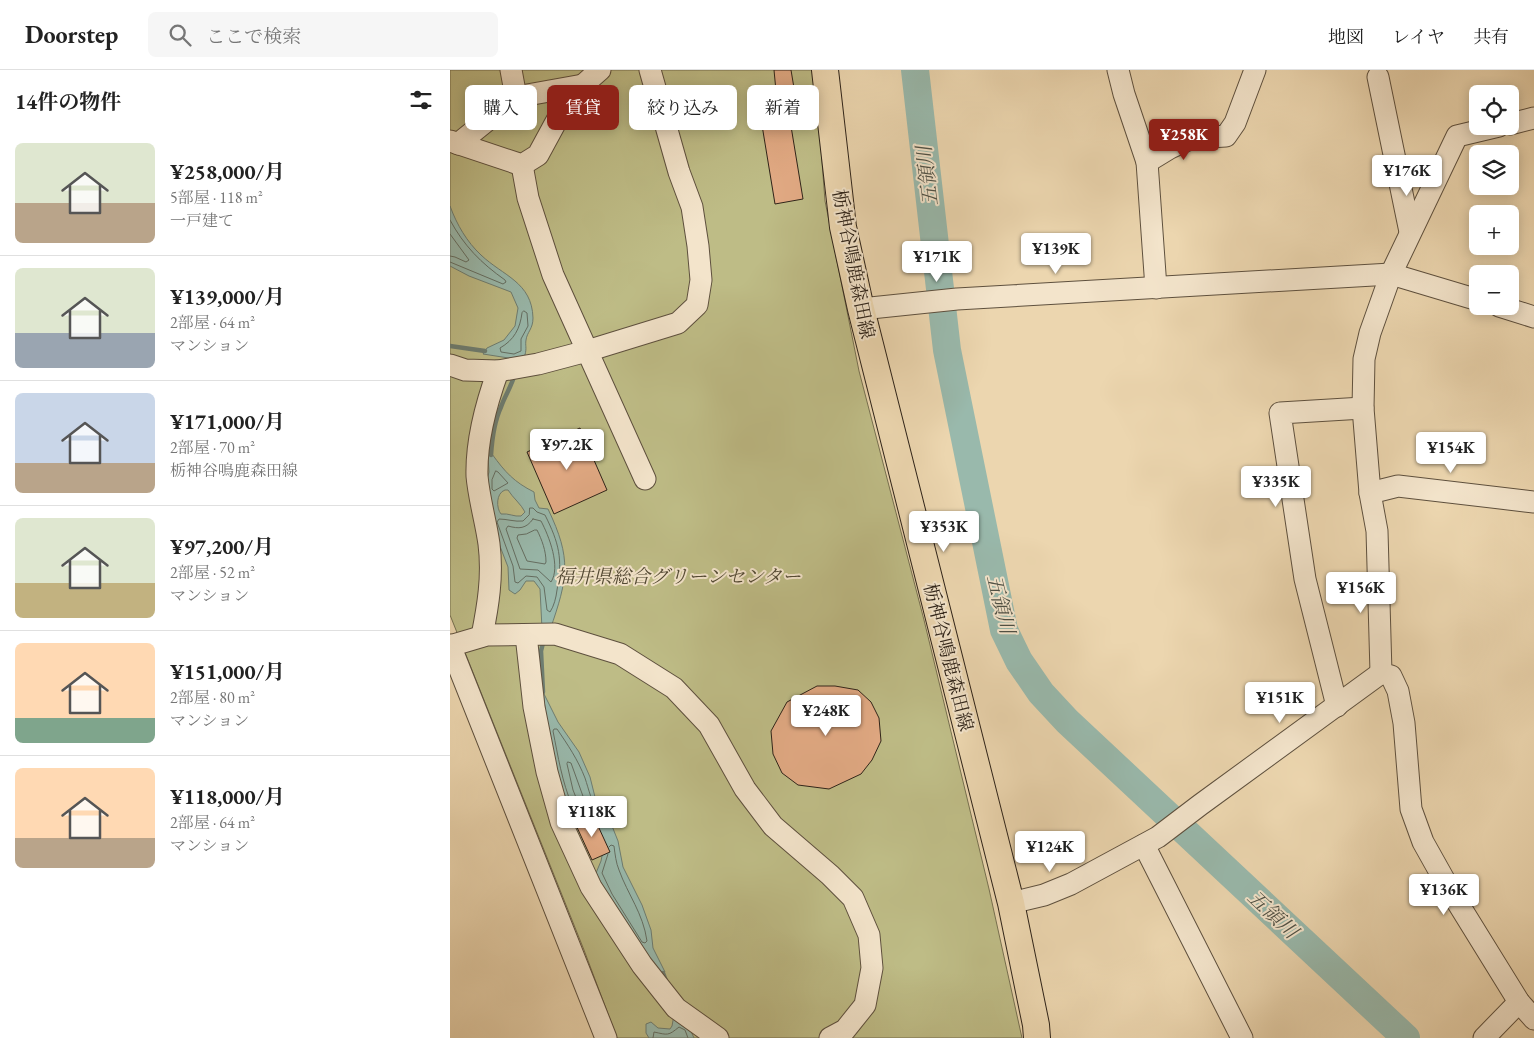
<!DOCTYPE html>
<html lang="ja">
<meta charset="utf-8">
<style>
body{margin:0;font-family:"EB Garamond","Noto Serif JP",serif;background:#f6f6f6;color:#222;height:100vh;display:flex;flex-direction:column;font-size:19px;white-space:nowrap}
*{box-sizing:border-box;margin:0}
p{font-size:16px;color:#767676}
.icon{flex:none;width:28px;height:28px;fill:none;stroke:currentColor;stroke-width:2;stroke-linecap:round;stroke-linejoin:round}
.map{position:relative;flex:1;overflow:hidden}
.drawer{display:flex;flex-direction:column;background:#fff;width:450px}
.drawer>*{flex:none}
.guide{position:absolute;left:15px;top:15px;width:475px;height:45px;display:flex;gap:10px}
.buttons{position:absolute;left:1019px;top:15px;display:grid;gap:10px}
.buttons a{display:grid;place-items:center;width:50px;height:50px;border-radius:8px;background:#fff;box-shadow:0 2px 12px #0003;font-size:25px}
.price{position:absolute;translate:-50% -42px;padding:0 11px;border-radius:5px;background:#fff;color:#222;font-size:16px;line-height:32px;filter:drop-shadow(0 1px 2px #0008)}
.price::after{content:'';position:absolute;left:50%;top:30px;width:15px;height:11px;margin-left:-8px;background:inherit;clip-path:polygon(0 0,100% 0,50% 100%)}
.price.on{background:#8f2418;color:#fff}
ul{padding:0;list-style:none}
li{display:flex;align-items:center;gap:15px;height:125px;padding:0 15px}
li+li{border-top:1px solid #e0e0e0}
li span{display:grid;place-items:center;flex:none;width:140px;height:100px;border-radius:8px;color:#555}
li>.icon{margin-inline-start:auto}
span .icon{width:60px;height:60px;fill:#fffc;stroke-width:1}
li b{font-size:21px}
h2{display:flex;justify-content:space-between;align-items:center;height:60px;padding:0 15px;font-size:21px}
.pill{padding:0 18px;border-radius:8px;background:#fff;box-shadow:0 2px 12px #0003;font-size:18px;line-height:45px}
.pill.on{background:#8f2418;color:#fff}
header{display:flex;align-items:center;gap:30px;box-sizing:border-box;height:70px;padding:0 25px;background:#fff;border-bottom:1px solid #e0e0e0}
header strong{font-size:24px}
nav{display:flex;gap:28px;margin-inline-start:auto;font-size:18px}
.search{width:350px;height:45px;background:#f6f6f6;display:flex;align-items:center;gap:12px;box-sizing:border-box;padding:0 18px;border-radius:8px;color:#767676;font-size:19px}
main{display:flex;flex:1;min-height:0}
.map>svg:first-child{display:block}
.green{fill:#bebc86;stroke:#767050}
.water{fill:#99b9ac;stroke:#6e7d71;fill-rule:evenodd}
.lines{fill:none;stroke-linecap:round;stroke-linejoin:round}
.shore{stroke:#646e62;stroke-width:1}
.stream{stroke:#6e7d71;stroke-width:4.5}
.river{stroke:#99b9ac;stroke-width:28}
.building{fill:#e2aa84;stroke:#2e2319}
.minor-casing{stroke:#5e503e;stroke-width:23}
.major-casing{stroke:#2e2319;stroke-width:28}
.minor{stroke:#f3e4cb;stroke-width:21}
.major{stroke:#ecd6af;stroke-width:26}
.labels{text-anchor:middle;stroke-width:4;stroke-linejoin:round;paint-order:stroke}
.street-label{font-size:19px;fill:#2e2319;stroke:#f3e4cb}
.park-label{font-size:19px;font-style:italic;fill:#524934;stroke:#f3e4cb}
.water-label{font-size:20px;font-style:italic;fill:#4e5045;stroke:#f3e4cb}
</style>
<header>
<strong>Doorstep</strong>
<div class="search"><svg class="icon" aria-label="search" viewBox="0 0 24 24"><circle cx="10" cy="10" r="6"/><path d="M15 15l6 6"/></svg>ここで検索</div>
<nav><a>地図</a><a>レイヤ</a><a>共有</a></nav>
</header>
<main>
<section class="drawer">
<h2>14件の物件<svg class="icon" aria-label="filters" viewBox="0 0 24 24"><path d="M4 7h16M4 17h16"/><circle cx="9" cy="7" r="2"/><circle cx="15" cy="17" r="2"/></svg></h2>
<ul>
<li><span style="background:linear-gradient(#dfe7d0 60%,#b9a48a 0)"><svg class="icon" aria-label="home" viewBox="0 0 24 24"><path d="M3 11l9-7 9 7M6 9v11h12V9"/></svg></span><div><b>¥258,000/月</b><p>5部屋 · 118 m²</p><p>一戸建て</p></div></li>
<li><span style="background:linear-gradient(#dfe7d0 65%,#9aa5b1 0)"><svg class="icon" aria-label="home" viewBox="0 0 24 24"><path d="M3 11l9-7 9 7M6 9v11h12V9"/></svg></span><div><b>¥139,000/月</b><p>2部屋 · 64 m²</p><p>マンション</p></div></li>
<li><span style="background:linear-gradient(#c9d6e8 70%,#b9a48a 0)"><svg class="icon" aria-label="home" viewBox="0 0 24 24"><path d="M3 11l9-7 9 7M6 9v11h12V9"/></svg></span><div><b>¥171,000/月</b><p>2部屋 · 70 m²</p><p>栃神谷鳴鹿森田線</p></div></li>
<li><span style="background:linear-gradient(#dfe7d0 65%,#c2b280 0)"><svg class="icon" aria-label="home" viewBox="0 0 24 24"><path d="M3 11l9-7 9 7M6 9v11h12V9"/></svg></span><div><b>¥97,200/月</b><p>2部屋 · 52 m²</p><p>マンション</p></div></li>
<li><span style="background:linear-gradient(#ffd9b3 75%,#7fa58c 0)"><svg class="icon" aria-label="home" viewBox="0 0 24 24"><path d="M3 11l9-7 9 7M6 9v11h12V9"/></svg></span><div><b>¥151,000/月</b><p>2部屋 · 80 m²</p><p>マンション</p></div></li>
<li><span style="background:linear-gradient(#ffd9b3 70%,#b9a48a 0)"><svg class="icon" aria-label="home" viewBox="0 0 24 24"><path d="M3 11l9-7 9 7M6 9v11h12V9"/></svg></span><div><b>¥118,000/月</b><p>2部屋 · 64 m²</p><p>マンション</p></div></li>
</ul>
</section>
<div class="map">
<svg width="1084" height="968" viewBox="0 0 1084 968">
<rect width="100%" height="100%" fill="#ecd6af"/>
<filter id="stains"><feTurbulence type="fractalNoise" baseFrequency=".004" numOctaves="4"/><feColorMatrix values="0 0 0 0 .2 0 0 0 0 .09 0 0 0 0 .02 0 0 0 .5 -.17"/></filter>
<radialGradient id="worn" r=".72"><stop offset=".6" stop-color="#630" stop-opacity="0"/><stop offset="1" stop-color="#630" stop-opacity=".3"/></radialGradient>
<path class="green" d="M0,0H365L375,131L409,301L474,550L539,819L572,968H167L134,880L0,545Z"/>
<g class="water">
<path d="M0,136C7,155 17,172 31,185C53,206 82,212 83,248C83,259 77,262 76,270C75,276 77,277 75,285L65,289L33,284L37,278L54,270L65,256L68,238L61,222L19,206L0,196Z"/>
<path d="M42,384C55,402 64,412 84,422L85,430L89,438L98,439C122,489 118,508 100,560L92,559L90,519L84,511H76L70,520L65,524L59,520L58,497L48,471L37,410L39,402L38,386ZM55,420H58C63,428 71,434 75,442L71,446C64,447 59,443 51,444C46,438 46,423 55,420Z"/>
<path d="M93,622L108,652L129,682L140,707L146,731L160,751L168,771L173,797L192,835L201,860L203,878L215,902L210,904L158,826L146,803L151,791L154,776L140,748L131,743L119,741C104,704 98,662 93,622Z"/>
<path d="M224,945L239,957L244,968H199L196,963V954L201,952L208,958L220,959L222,956Z"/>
</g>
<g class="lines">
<g class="shore">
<path d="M0,150C14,176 31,193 55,210L56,212L53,214L0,192"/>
<path d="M0,164L19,190L16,192L5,187L0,186"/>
<path d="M74,241L77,243L78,256L71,269V281L64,284L51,282L50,278C64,270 70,259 72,243Z"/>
<path d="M46,401L48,402L58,413L44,421L42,419V410Z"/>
<path d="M80,438H83L87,442L95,445C109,473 113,489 107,520C106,528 104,536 100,542L97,540L94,517L87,507L76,506L68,513L65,512L63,496L47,452L49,449C57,449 65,452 73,451L79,445Z"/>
<path d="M83,449L91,451C99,466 111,497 101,512L88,500L70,499L56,459L58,456C69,459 76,459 83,449Z"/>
<path d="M85,460H87C92,470 96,481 96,492L95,494L77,491L67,468L68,465L76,464Z"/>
<path d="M118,692L121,693L134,729L133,732L127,730L123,720L117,694Z"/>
<path d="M143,744L122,735C112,712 108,686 103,661L104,659H107C118,675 128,690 135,708C139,720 141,731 148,741L147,744H144"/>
<path d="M158,784L152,803L162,824L192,872L195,873L197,871C193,843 178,825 169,800C166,793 165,784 164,776L161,775L159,777"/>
<path d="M203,968L204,962C218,965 218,966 229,957L235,960L238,968"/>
</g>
<g class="stream">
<path d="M0,276L35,281"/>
<path d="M41,385C42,369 44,352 51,337C55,325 62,316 65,303"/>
<path d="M93,622L91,581L94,569"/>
<path d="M213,903L216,911"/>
</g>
<path class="river" d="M465,0L497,280L554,560L569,591L591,623L617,651L956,968"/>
</g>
<g class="building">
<path d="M324,0H341L344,18L326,21Z"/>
<path d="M338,38L353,129L325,134L310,43Z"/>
<path d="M130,358L157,420L104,444L77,382Z"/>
<path d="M367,616H385L408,620L421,632L429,648L431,671L422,690L411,704L379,719L348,715L332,703L323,684L321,661L337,632Z"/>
<path d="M143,745L160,782L142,790L125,753Z"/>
</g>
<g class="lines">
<g class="minor-casing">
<g id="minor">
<path d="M61,0L66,27"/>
<path d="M668,0L674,24L697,92"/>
<path d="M928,7L960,162"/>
<path d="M1060,54L1084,48"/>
<path d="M1049,56L1007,66L941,204L920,263L914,289L913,338L920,423L927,461L931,603L941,606L948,621L954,653L961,739L973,772L1001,822L1069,932L1084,949"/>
<path d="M0,71L72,95L88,85L107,50L133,15L150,0"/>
<path d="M8,74L66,27L133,15"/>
<path d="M72,95L78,128L103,205L195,409"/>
<path d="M706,218L697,92L720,78L742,68L776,66L785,53L805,0"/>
<path d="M1049,236L1084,247"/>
<path d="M411,239L507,229L941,204L1028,230"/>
<path d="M0,295L15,300L48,301L88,294L137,281L228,253L247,235L251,210L248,176L242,137L229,102L200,0"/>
<path d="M920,423L948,416L1084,432"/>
<path d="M76,565L84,637L97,702L111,752L141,817L192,895L226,938L268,968"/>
<path d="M32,566C38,536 43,506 39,474C36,452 29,429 27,406C26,370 36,334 48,301"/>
<path d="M0,575L156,968"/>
<path d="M0,576L37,565L105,564L170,584L224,618L259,655L295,719L323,756L380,805L403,828L419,865L422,898L415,935L395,960L380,968"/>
<path d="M887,636L855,509L830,343L913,338"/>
<path d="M694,775L792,968"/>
<path d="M561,833L594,825L621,814L708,767L750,735L931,603"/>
<path d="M1034,968L1069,932"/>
</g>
</g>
<g class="major-casing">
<path id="major" d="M375,0L393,157L411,239L561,833L586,955L587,968"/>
</g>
<use href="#minor" class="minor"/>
<use href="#major" class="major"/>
</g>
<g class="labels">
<g class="street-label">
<text transform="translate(404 194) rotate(79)" y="7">栃神谷鳴鹿森田線</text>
<text transform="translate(499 587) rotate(76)" y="7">栃神谷鳴鹿森田線</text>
</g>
<g class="park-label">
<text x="228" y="513">福井県総合グリーンセンター</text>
</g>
<g class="water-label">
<text transform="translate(477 106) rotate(-97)" y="7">五領川</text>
<text transform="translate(551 534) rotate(76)" y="7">五領川</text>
<text transform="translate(823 844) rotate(43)" y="7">五領川</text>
</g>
</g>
<rect width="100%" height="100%" filter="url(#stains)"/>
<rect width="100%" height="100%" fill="url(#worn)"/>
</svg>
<div class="buttons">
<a><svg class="icon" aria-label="locate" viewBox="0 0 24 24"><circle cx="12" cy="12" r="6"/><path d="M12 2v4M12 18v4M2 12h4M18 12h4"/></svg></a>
<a><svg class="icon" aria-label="layers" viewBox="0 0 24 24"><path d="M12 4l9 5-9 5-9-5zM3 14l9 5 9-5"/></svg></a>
<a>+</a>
<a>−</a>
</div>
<b class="price on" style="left:734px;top:91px">¥258K</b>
<b class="price" style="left:957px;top:127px">¥176K</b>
<b class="price" style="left:606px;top:205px">¥139K</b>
<b class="price" style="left:487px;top:213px">¥171K</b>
<b class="price" style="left:117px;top:401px">¥97.2K</b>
<b class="price" style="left:1001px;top:404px">¥154K</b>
<b class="price" style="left:826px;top:438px">¥335K</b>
<b class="price" style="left:494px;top:483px">¥353K</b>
<b class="price" style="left:911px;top:544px">¥156K</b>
<b class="price" style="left:830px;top:654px">¥151K</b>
<b class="price" style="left:376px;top:667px">¥248K</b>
<b class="price" style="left:142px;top:768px">¥118K</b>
<b class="price" style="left:600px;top:803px">¥124K</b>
<b class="price" style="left:994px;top:846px">¥136K</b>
<div class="guide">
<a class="pill">購入</a>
<a class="pill on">賃貸</a>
<a class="pill">絞り込み</a>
<a class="pill">新着</a>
</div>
</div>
</main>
